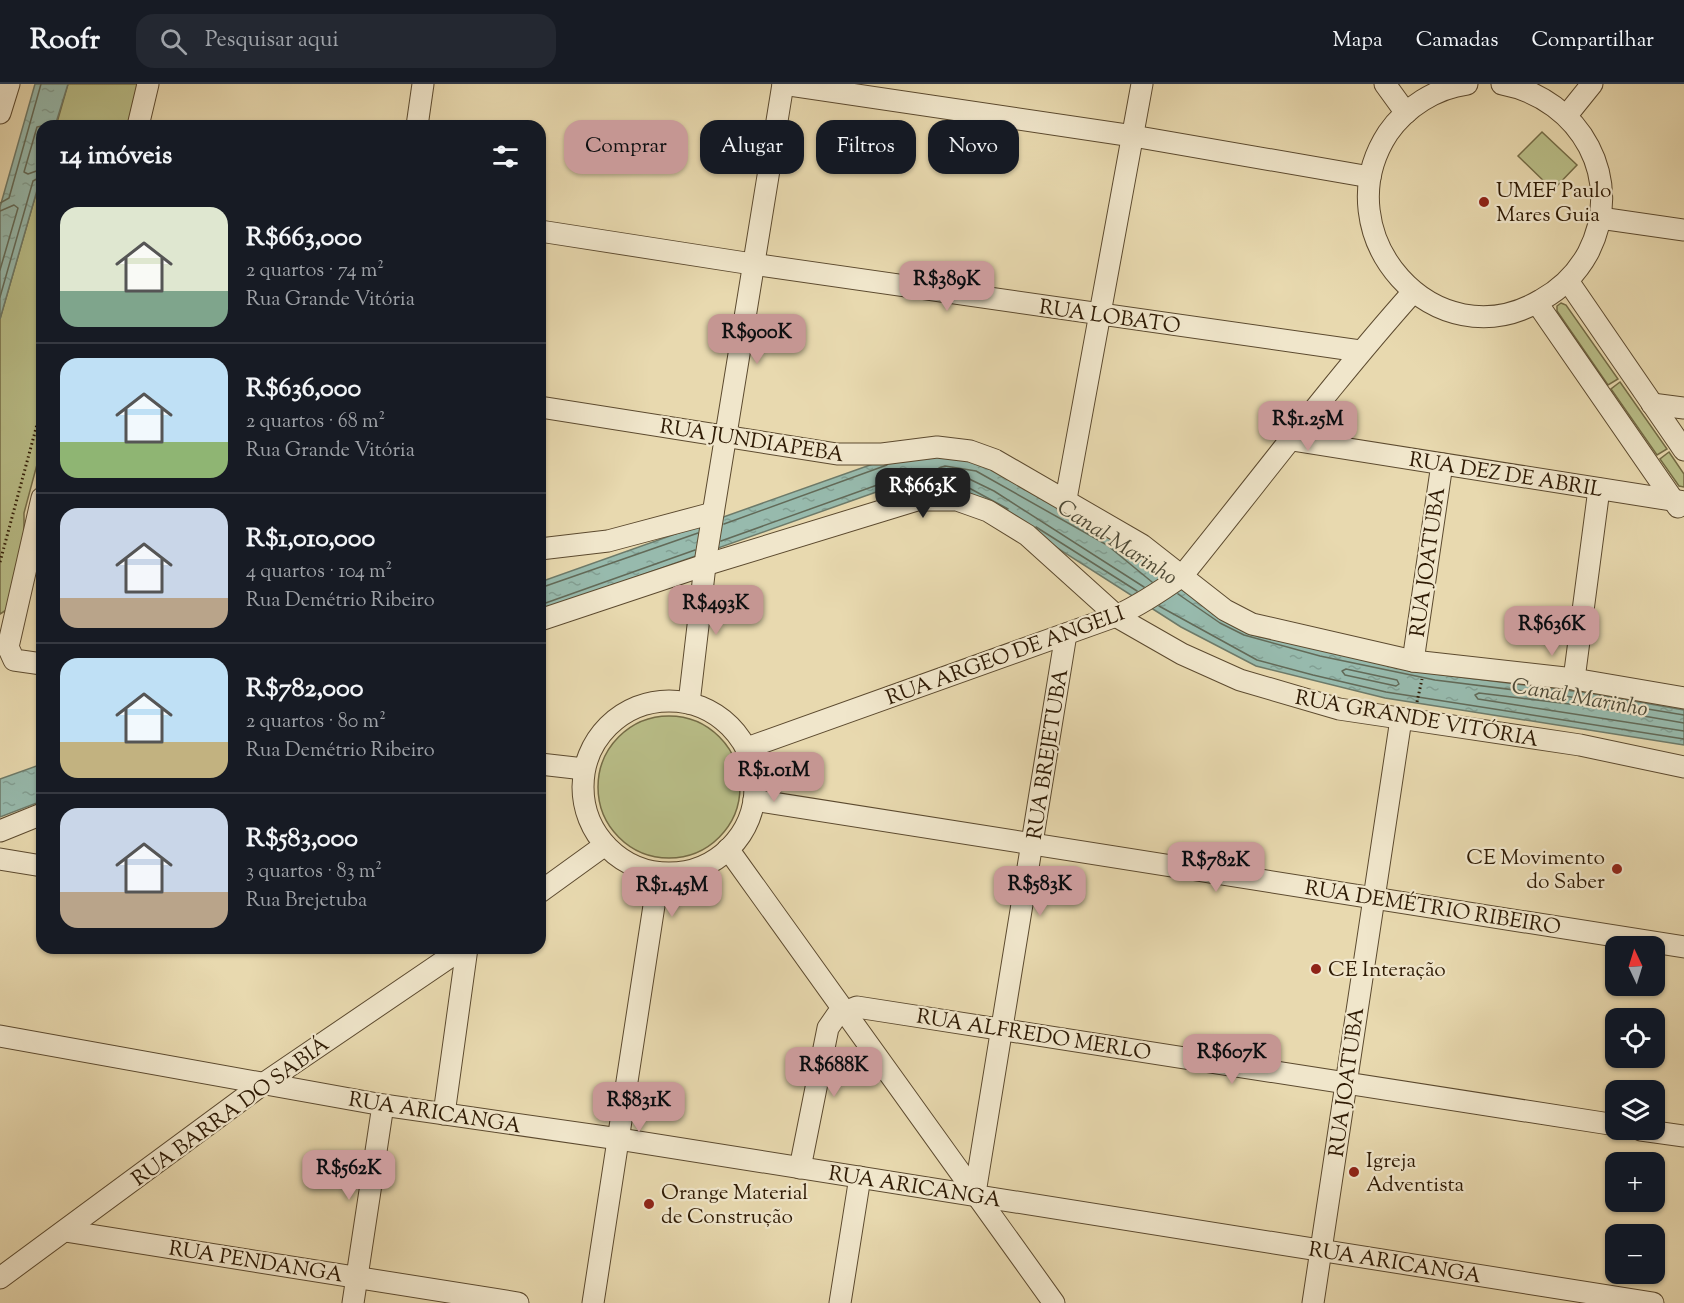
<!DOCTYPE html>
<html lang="pt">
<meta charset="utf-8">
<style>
body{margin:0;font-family:"Sorts Mill Goudy",serif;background:#242831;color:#f1f3f6;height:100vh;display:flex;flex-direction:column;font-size:22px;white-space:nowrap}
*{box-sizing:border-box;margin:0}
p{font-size:20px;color:#9ea1a6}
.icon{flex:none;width:33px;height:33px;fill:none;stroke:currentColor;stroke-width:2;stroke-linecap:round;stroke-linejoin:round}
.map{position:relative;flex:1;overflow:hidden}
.side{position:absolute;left:36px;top:36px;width:510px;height:834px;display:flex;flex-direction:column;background:#171b24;border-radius:18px;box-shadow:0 2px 4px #0004}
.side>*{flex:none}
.banner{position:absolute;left:564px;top:36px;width:570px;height:54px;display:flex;gap:12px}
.needle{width:39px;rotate:356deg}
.controls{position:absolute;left:1605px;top:852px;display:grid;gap:12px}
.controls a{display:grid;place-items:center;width:60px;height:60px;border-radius:12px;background:#171b24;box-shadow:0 2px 4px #0004;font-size:30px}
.price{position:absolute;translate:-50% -51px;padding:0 14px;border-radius:12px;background:#c59692;color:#111;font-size:20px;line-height:39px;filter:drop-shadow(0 2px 3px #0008)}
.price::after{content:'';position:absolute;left:50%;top:36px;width:18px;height:14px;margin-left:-9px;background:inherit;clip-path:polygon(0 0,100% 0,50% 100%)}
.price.on{background:#222;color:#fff}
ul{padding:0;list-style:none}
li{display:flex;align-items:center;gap:18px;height:150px;padding:0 24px}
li+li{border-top:2px solid #363941}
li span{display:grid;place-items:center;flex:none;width:168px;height:120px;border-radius:18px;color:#555}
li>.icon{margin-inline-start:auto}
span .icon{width:72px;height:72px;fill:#fffc;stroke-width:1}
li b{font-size:26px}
h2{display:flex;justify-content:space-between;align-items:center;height:72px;padding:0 24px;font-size:26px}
.tag{padding:0 21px;border-radius:18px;background:#171b24;box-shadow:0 2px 4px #0004;font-size:21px;line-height:54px}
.tag.on{background:#c59692;color:#111}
header{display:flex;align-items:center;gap:36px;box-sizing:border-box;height:84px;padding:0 30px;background:#171b24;border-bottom:2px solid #363941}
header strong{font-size:28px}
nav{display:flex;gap:33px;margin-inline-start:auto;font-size:21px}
.search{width:420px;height:54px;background:#242831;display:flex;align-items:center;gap:15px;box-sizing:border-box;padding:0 21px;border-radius:18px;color:#9ea1a6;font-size:22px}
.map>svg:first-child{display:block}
.green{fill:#b9be88;stroke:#746c46;stroke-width:1.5}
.water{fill:url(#water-ripples);stroke:#6d7a69;stroke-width:1.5}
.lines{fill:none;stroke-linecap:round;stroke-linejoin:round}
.shore{stroke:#626a58;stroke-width:1.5}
.minor-casing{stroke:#5c4a2f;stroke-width:23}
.path{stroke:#2e1a04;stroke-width:3;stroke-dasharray:1.5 3;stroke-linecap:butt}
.minor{stroke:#f0e6cb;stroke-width:21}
.poi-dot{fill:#8f2418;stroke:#f0e6cb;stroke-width:2}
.labels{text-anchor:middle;stroke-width:4.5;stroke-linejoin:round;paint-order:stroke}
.poi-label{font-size:21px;fill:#2e1a04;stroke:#f0e6cb;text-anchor:start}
.street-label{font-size:21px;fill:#2e1a04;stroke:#f0e6cb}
.water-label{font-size:22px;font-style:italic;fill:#4e4a37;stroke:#f0e6cb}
</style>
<header>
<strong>Roofr</strong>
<div class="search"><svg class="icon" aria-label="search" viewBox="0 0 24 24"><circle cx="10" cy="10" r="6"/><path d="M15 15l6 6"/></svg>Pesquisar aqui</div>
<nav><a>Mapa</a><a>Camadas</a><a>Compartilhar</a></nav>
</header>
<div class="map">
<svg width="1684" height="1219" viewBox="0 0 1684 1219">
<defs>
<pattern id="water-ripples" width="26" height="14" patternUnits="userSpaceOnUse" patternTransform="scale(1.5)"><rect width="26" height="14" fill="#97baad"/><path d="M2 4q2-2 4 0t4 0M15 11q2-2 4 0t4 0" fill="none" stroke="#829f93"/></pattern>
</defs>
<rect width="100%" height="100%" fill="#e8d9af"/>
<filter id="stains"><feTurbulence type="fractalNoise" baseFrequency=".00333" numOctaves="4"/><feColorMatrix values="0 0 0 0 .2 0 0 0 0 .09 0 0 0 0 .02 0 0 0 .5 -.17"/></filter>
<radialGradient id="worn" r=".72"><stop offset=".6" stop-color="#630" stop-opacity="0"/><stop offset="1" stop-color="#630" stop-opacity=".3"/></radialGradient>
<g class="green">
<path d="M68,0H140L129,42H56Z"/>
<path d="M1542,48L1577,81L1553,106L1518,72Z"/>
<path d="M42,89V362L24,429V464L8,525L0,530V235Z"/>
<path d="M1561,219L1566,221L1618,295L1608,301L1557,227V222Z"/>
<path d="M1620,298L1667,365L1657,371L1611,305Z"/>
<path d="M1669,368L1684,390V403L1679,402L1660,375Z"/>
<circle cx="669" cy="703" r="71"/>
</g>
<g class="water">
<path d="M35,0H68L55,42H42V89L0,235V123Z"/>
<path d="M914,371L980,374L1115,450L1185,508L1436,590L1588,609L1684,626V661L1385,614L1256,582L1181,543L987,419C944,398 928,398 882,406L540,527V498L887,375Z"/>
<path d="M42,680V717L0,733V695Z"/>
</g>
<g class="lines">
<g class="shore">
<path d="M42,85L28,90L24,88L37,43L42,42"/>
<path d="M0,119L9,114L41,0"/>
<path d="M0,127L14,121L18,124L0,186"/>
<path d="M0,213L33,97L42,92"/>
<path d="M724,440L887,381"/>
<path d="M1036,443L1137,507"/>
<path d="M721,457L880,400L919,393L958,398L1008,425"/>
<path d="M1144,503L994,407L961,391L940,388L939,384L945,382L976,387L1107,461L1152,498"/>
<path d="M540,504L698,449"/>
<path d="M1178,510L1220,539L1244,551L1320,572L1435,596L1587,615L1684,631"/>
<path d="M540,521L695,466"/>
<path d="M1159,522L1257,576L1313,591L1386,608L1684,655"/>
<path d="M1346,585L1397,596L1399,600L1396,602L1345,591L1342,587Z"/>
<path d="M1684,639L1586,622L1479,609L1475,611L1478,615L1684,647"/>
</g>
<g class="minor-casing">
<g id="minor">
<path d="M783,0L1133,52L1370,93"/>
<path d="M1385,0L1406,29"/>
<path d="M1467,0C1436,4 1406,23 1388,49C1322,150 1435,279 1541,216C1561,205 1577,189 1588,169C1626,96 1581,15 1502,0"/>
<path d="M0,29L9,0"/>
<path d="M1567,31L1592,0"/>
<path d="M138,42L148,0"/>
<path d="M417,42L423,0"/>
<path d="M1600,134L1684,146"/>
<path d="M540,147L752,180L1360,267"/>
<path d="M1568,197L1684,366"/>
<path d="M1537,219L1678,423"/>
<path d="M1652,320L1684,324"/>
<path d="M540,323L837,370H882L937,363L970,367L995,376L1142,461L1225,526L1252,540L1413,577L1574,595L1684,614"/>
<path d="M1292,356L1684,418"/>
<path d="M42,414L8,563L14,576L42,580"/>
<path d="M1066,415L1142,0"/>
<path d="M540,465L608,457L713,429"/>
<path d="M540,536L705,481L917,416H957L988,427L1027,451L1119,534L1182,570L1240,596L1339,625L1580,661L1684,683"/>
<path d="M1413,577L1442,380"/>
<path d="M1574,595L1599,405"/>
<circle cx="669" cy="703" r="86"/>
<path d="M689,619L706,473L783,0"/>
<path d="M747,664L1116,532C1140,521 1161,507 1182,492C1259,397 1332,299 1413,208"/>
<path d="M540,680L584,685"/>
<path d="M754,716L1684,863"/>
<path d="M0,747L42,730"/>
<path d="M728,765L1054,1219"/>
<path d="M0,775L42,782"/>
<path d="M540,808L605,761"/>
<path d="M0,952L383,1021L619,1055L1653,1219"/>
<path d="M444,1030L467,864"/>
<path d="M1641,1046L1684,1052"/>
<path d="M800,1084L828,944L837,931L857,923L1616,1041"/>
<path d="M975,1109L1066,550"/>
<path d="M65,1147L518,1219"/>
<path d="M0,1194L263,1000L463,864"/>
<path d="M353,1219L383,1021"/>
<path d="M593,1219L659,789"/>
<path d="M840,1219L860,1093"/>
<path d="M1313,1219L1401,635"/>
</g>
</g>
<g class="path">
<path d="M0,478L42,322"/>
<path d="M1417,618L1422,595"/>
</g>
<use href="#minor" class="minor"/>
</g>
<g class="poi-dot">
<circle cx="1484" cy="118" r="6"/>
<circle cx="1617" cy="785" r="6"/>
<circle cx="1316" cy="885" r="6"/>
<circle cx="1354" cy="1088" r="6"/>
<circle cx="649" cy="1120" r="6"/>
</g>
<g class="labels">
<g class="poi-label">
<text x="1496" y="113">UMEF Paulo<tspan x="1496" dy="24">Mares Guia</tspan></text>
<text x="1605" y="780" text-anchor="end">CE Movimento<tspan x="1605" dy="24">do Saber</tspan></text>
<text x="1328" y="892">CE Interação</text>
<text x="1366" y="1083">Igreja<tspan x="1366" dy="24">Adventista</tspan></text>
<text x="661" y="1115">Orange Material<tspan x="661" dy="24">de Construção</tspan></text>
</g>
<g class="street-label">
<text transform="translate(1110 232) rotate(8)" y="7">RUA LOBATO</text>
<text transform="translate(752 356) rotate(9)" y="7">RUA JUNDIAPEBA</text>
<text transform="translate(1506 390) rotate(9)" y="7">RUA DEZ DE ABRIL</text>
<text transform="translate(1427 478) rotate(-82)" y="7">RUA JOATUBA</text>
<text transform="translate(1005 571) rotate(-20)" y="7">RUA ARGEO DE ANGELI</text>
<text transform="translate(1417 634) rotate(10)" y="7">RUA GRANDE VITÓRIA</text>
<text transform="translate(1047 670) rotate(-81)" y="7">RUA BREJETUBA</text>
<text transform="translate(1433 823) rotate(9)" y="7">RUA DEMÉTRIO RIBEIRO</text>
<text transform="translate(1034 950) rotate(9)" y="7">RUA ALFREDO MERLO</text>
<text transform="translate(1346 998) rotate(-82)" y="7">RUA JOATUBA</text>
<text transform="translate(230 1027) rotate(-36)" y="7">RUA BARRA DO SABIÁ</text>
<text transform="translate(435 1028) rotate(9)" y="7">RUA ARICANGA</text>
<text transform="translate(915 1102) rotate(9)" y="7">RUA ARICANGA</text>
<text transform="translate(256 1177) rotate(9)" y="7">RUA PENDANGA</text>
<text transform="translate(1395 1178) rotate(9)" y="7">RUA ARICANGA</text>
</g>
<g class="water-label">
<text transform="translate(1118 457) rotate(33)" y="8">Canal Marinho</text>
<text transform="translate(1580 612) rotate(10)" y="8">Canal Marinho</text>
</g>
</g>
<rect width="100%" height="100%" filter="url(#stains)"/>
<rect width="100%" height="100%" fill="url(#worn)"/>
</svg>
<div class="controls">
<a><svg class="needle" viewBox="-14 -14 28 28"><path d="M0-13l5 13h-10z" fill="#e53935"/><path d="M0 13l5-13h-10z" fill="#9ea1a6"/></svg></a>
<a><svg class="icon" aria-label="locate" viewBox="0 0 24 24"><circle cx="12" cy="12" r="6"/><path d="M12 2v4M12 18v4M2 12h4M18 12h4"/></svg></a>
<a><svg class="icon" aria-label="layers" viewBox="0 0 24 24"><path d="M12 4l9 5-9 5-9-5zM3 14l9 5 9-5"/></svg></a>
<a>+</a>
<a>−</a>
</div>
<b class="price" style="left:947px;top:228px">R$389K</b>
<b class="price" style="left:757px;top:281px">R$900K</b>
<b class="price" style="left:1308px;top:368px">R$1.25M</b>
<b class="price on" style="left:923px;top:435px">R$663K</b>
<b class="price" style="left:716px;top:552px">R$493K</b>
<b class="price" style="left:1552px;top:573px">R$636K</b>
<b class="price" style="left:774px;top:719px">R$1.01M</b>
<b class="price" style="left:1216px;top:809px">R$782K</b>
<b class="price" style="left:1040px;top:833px">R$583K</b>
<b class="price" style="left:672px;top:834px">R$1.45M</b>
<b class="price" style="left:1232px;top:1001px">R$607K</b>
<b class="price" style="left:834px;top:1014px">R$688K</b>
<b class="price" style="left:639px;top:1049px">R$831K</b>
<b class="price" style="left:349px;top:1117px">R$562K</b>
<div class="banner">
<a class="tag on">Comprar</a>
<a class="tag">Alugar</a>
<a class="tag">Filtros</a>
<a class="tag">Novo</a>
</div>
<section class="side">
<h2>14 imóveis<svg class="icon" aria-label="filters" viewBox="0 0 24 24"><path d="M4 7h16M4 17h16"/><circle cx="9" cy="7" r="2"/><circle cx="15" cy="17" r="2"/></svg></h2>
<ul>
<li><span style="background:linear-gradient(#dfe7d0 70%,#7fa58c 0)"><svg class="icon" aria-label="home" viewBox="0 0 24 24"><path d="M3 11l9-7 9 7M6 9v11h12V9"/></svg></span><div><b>R$663,000</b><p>2 quartos · 74 m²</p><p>Rua Grande Vitória</p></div></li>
<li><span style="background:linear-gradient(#bfe0f5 70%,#8fb573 0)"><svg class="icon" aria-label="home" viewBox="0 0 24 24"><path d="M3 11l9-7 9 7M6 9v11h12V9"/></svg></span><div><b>R$636,000</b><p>2 quartos · 68 m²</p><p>Rua Grande Vitória</p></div></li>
<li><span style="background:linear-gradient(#c9d6e8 75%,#b9a48a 0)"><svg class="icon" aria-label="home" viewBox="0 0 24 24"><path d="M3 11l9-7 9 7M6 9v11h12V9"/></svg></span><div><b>R$1,010,000</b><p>4 quartos · 104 m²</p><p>Rua Demétrio Ribeiro</p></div></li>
<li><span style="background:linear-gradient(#bfe0f5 70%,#c2b280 0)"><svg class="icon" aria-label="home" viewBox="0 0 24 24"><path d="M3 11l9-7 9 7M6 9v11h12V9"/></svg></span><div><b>R$782,000</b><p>2 quartos · 80 m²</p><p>Rua Demétrio Ribeiro</p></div></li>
<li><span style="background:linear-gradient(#c9d6e8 70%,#b9a48a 0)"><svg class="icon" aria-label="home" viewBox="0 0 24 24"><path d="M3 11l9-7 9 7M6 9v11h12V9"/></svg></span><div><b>R$583,000</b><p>3 quartos · 83 m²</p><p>Rua Brejetuba</p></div></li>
</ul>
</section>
</div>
